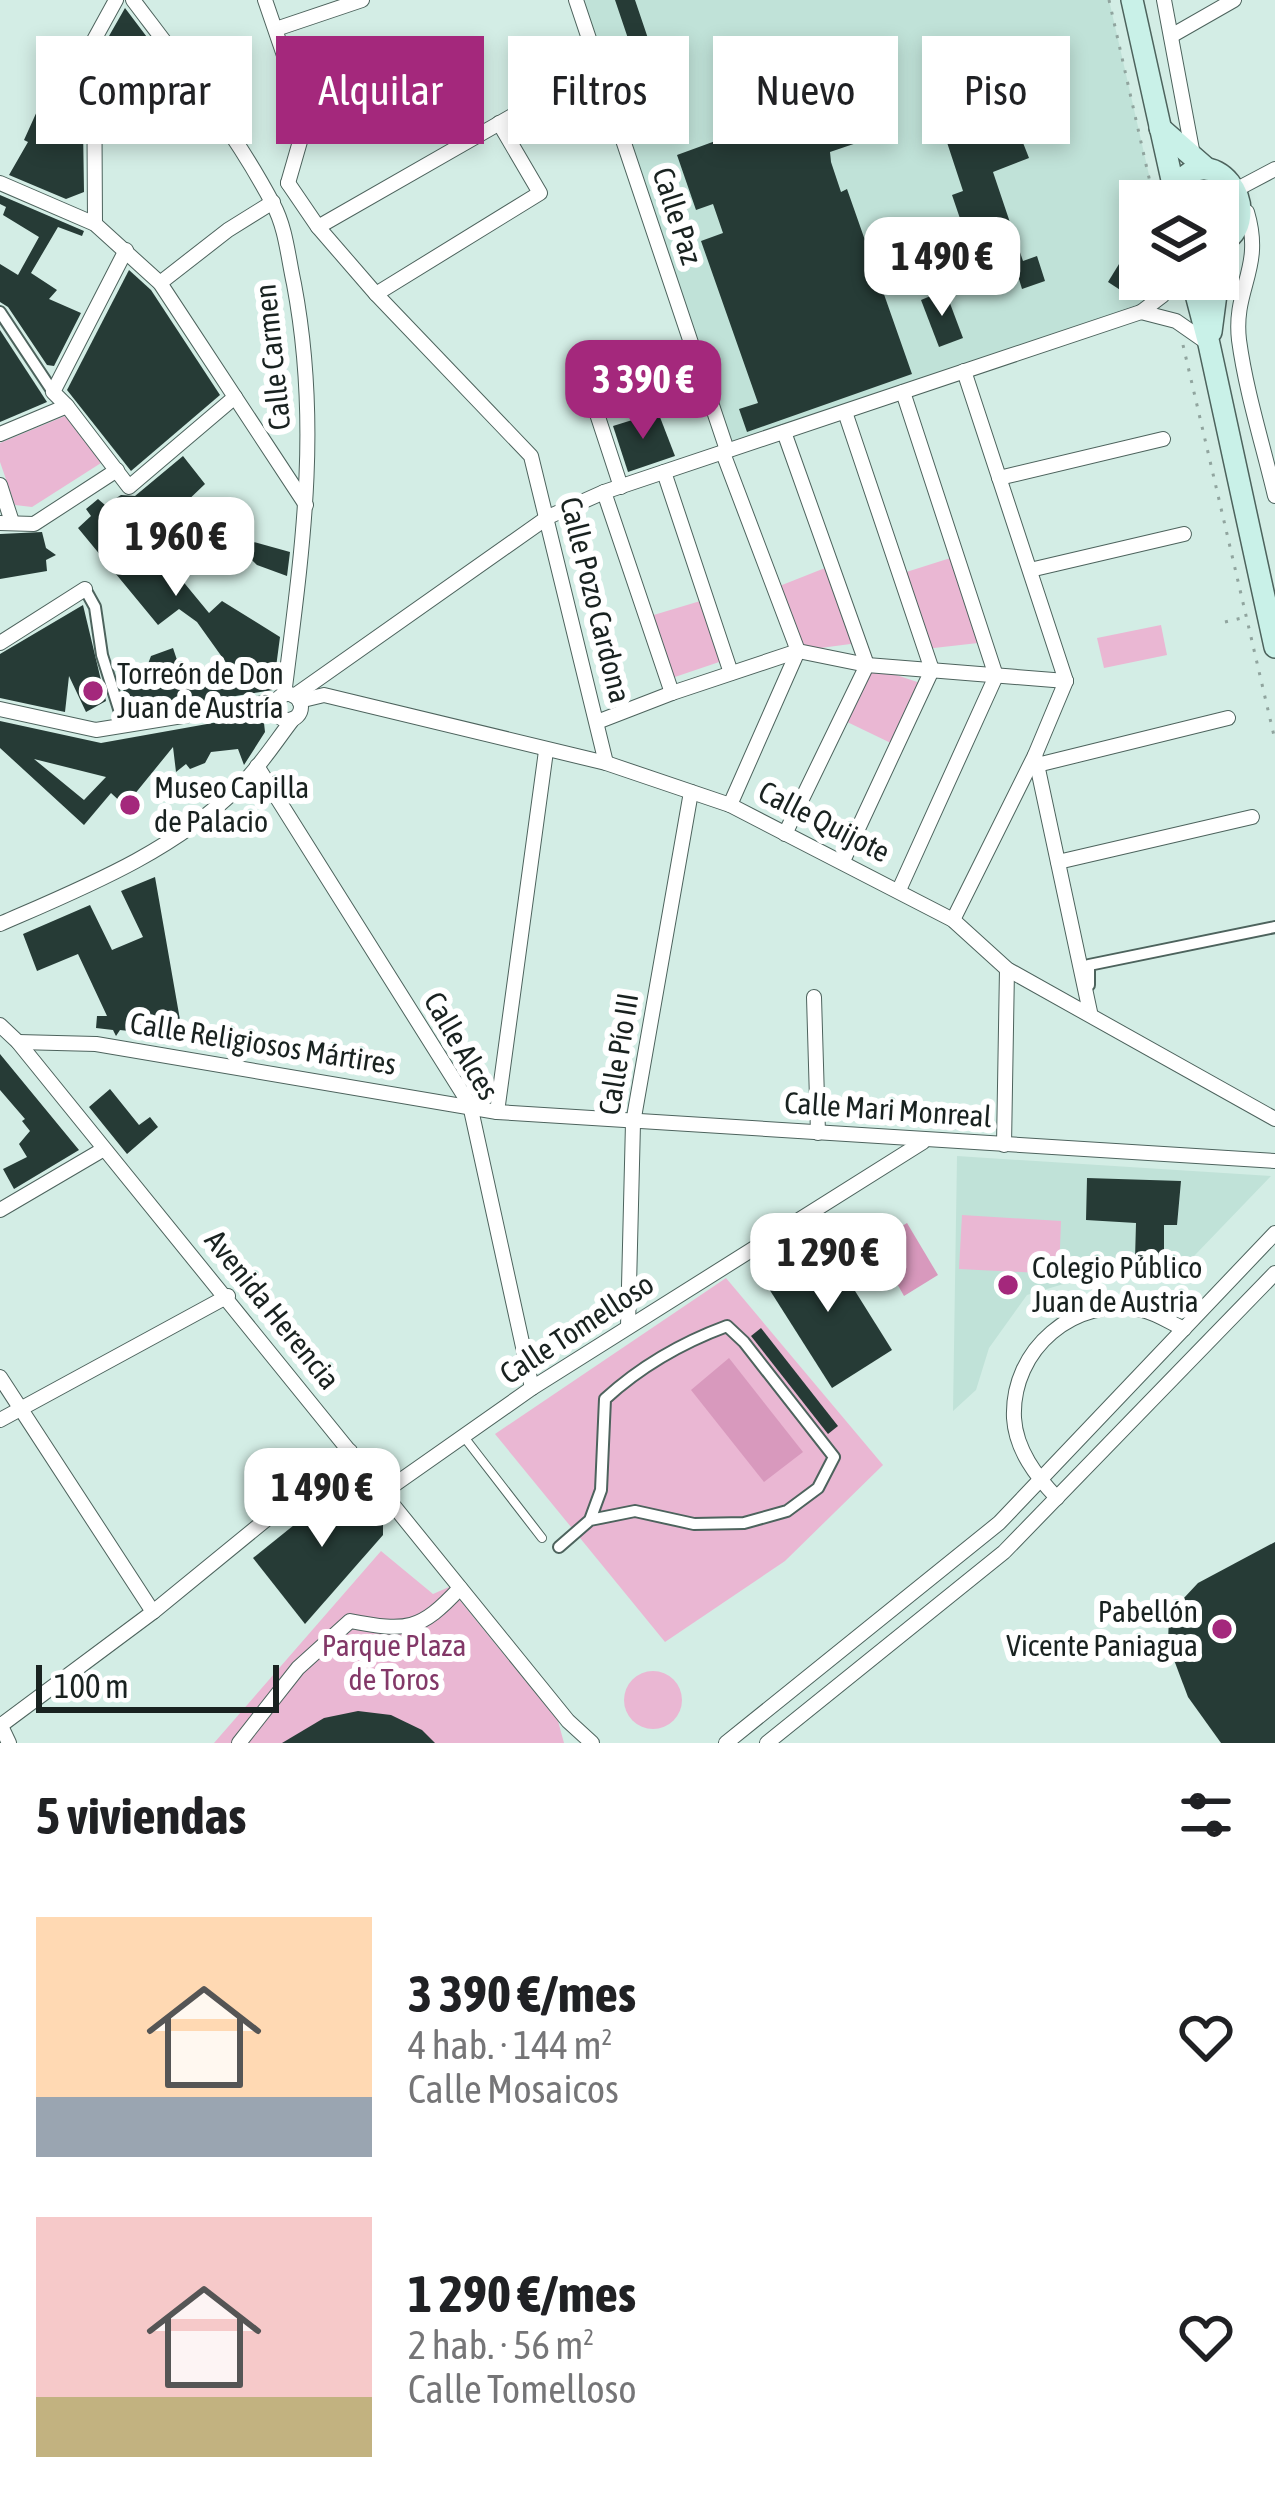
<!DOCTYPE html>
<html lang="es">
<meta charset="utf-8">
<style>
body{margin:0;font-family:"Asap Condensed",sans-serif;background:#f6f6f6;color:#202124;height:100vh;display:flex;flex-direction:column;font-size:45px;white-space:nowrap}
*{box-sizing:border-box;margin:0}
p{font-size:39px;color:#757577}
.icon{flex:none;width:66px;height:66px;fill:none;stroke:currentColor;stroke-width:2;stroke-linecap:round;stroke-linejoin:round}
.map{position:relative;height:1743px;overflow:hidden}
.side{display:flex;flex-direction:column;background:#fff;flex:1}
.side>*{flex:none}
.banner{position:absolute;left:36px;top:36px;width:1203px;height:108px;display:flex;gap:24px}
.buttons{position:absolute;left:1119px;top:180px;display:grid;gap:24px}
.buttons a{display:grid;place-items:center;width:120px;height:120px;border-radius:0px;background:#fff;box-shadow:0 6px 18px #0003;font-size:60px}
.scale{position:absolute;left:36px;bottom:30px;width:243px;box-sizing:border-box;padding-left:12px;border:6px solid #192220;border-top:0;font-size:33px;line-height:42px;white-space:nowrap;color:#192220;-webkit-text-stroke:9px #fff;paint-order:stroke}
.price{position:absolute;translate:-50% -102px;padding:0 27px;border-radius:24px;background:#fff;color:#222;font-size:39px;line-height:78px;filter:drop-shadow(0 3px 6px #0008)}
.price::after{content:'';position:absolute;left:50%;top:72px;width:36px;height:27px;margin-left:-18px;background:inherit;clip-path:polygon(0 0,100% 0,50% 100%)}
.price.on{background:#a4287c;color:#fff}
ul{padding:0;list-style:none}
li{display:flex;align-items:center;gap:36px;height:300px;padding:0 36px}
li span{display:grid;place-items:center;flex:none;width:336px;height:240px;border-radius:0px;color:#555}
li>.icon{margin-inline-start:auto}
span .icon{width:144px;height:144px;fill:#fffc;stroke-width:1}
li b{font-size:51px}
h2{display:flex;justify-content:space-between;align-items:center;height:144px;padding:0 36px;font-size:51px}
.tag{padding:0 42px;border-radius:0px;background:#fff;box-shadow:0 6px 18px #0003;font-size:42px;line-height:108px}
.tag.on{background:#a4287c;color:#fff}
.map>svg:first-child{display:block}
.built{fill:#c0e2d8}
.green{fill:#eab7d3}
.water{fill:#d899bd}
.building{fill:#263b36;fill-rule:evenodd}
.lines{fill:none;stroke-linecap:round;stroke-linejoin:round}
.service-casing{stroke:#4d635d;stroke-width:10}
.pedestrian-casing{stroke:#4d635d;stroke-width:14}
.minor-casing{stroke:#4d635d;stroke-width:16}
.secondary-casing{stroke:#4d635d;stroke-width:24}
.path{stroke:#90a49e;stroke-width:3;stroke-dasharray:3 9;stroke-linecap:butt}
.service{stroke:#fff;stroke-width:8}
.pedestrian{stroke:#fff;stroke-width:10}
.minor{stroke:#fff;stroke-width:14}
.secondary{stroke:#c9f1e8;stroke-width:21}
.poi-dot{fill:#a4287c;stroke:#fff;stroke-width:4.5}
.labels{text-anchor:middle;stroke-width:12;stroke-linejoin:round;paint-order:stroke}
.street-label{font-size:30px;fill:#192220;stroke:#fff}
.poi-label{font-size:30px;fill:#192220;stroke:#fff;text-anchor:start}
.park-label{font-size:30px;fill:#833868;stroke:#fff}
</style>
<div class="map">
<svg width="1275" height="1743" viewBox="0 0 1275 1743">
<rect width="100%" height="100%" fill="#d3ede5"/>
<g class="built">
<path d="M576,0H1109L1155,201H1140V279H1169L1141,312L727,450Z"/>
<path d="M957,1156L1271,1176L1170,1281L1110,1270L1027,1295L989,1348L976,1390L953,1411Z"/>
</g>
<g class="green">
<path d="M65,416L101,463L32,507L15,505L0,462V443Z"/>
<path d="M960,555L987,642L925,649L900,574Z"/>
<path d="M830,566L858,643L798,651L772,589Z"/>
<path d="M707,599L728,659L669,679L647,617Z"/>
<path d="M1161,625L1167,655L1104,668L1097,638Z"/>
<path d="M867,665L926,685L897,746L841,719Z"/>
<path d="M962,1215L1061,1221L1059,1274L959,1269Z"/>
<path d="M726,1278L883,1465L785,1561L665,1642L495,1434Z"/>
<path d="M381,1551L433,1594L449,1587L558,1721L564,1743H214Z"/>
<circle cx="653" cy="1700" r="29"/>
</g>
<g class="water">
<path d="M907,1223L938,1275L904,1296L874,1243Z"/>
<path d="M729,1358L803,1452L764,1482L691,1390Z"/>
</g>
<g class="building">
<path d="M615,0H635L657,65L662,63L685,125L650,138L627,76L639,71Z"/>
<path d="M125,8L159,53L137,72L143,92L134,94L137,110L106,116L105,43Z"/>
<path d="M968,95L984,143L1018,130L1029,158L993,172L1023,261L1037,256L1045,281L1022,289L1018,276L993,284L978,238L968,242L952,195L963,191L935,106Z"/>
<path d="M811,106L819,127L877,107L886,133L830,152L831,162L841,192L847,189L912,374L747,432L739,409L758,403L701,241L723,233L713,204L696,210L677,155Z"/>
<path d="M38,109L53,118L52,126H83L84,192L66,199L9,175L28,142L24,140Z"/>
<path d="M0,195L84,231L82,236L58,227L31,273L57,290L49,299L81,313L54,366L47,365L8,307L0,302V264L18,275L39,237L3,215L6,207L0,204Z"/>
<path d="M1127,251L1140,260V277L1128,295L1108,282Z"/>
<path d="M129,270L151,290L220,395L131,471L67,390Z"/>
<path d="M945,290L963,338L939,347L921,300Z"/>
<path d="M0,330L47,402L0,422Z"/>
<path d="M658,412L675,456L628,472L613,426Z"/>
<path d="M183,456L205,484L182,506L189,515L153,545L209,613L222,601L280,637L273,690L130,713L120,679L146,669L151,656L173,648L180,669L227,664L197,622L179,609L158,625L78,528L91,516L86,509L98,499L105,505L121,495L135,496Z"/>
<path d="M42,532L46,548L56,555L46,560L47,571L0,579V534Z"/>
<path d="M250,541L290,552L287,576L257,565L241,550Z"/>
<path d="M83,605L106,701L86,712L69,676L65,712L0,698V654Z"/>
<path d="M263,714L265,732L244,765L238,749L211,752L205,763L190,769L186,764L176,772L173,747L125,806L111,793L84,825L0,748V721L101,743ZM34,759L106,777L84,800Z"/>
<path d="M155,877L183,1037L120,1030L116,1036L113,1030L96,1028L97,1016H107L78,954L37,971L23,934L90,905L112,950L143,937L121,891Z"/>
<path d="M0,1054L79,1150L14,1189L3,1169L27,1157L19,1144L30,1131L22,1121L25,1119L0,1090Z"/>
<path d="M110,1089L139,1125L150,1117L158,1127L127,1154L89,1107Z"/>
<path d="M1087,1178L1181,1181L1177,1225H1164V1260L1135,1259L1136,1223L1086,1220Z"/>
<path d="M825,1243L892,1350L832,1388L764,1281Z"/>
<path d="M761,1328L838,1426L828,1434L751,1336Z"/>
<path d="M350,1480L383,1521V1535L305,1624L253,1558Z"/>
<path d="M1275,1542V1743H1221L1188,1697L1168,1644L1169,1614L1198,1583Z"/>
<path d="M358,1711L391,1715L422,1730L435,1743H282L324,1718Z"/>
</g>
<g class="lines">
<g class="service-casing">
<path id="service" d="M464,1437L542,1538"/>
</g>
<g class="pedestrian-casing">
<g id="pedestrian">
<path d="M0,312L53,392"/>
<path d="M85,589L95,607L102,655L124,725"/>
<path d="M1089,985V965L1275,927"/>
<path d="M559,1547L590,1520L635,1511L694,1524L744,1523L787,1511L818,1488L834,1457L744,1342L727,1326C681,1343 641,1366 605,1399L601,1490L590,1520"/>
</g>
</g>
<g class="minor-casing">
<g id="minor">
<path d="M133,0C182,65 235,132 273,204C286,228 288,257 294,284C321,427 302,552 284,695"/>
<path d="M265,0L302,108L303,131L288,183"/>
<path d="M576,0L727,450"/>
<path d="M1164,0L1193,155"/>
<path d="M276,29L362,0"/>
<path d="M1171,36L1234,0"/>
<path d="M0,183L95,224L160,283L306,505"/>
<path d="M288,183L318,227L376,294L531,456L606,763"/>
<path d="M1241,187L1275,169"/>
<path d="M1247,212C1264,269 1233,288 1239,340C1246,392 1263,445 1275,496"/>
<path d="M95,224L94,40L116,0"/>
<path d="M318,227L519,112L603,79"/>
<path d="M160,283L228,230L273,202"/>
<path d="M376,294L540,193L499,123"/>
<path d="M1141,312L1176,321L1209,344"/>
<path d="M578,356L621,487"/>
<path d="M964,371L1066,681"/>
<path d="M67,406L53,392L126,250"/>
<path d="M784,432L867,665L785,834"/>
<path d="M0,434L67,406L129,487L235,397"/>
<path d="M723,453L798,651L730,805"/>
<path d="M664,472L731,673"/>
<path d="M999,478L1163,439"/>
<path d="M0,485L12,522"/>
<path d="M604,492L672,693"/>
<path d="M0,523L34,524L117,470"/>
<path d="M1030,570L1184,534"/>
<path d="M0,643L85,589"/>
<circle cx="288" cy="707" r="13"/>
<path d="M294,696L548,517L604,492L1141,312L1162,296L1170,279"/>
<path d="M299,701L324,695L606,763L730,805L953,920L1007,969L1275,1119"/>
<path d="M0,709L96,730L276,701"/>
<path d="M597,722L672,693L798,651L867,665L1066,681"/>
<path d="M1035,755L1090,1012"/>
<path d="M1037,765L1228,718"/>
<path d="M257,766L470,1105L532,1388"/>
<path d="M843,861L932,670L845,412"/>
<path d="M1058,862L1252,817"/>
<path d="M899,890L996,676L903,392"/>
<path d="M953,920L1035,755L1066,681"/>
<path d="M0,924C85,887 173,852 241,785C261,765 276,741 293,719"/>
<path d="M814,997L818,1133"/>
<path d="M0,1025L18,1042L568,1721L592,1743"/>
<path d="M18,1042L96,1044L497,1112L1275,1161"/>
<path d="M497,1112L546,751"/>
<path d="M1004,1145L1007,969"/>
<path d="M0,1210L104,1149"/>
<path d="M628,1327L633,1123L691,792"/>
<path d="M0,1377L153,1612"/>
<path d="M0,1420L228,1296"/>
<path d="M384,1492L532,1388L923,1142"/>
<path d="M1057,1498C1036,1476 1016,1450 1014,1418C1011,1349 1075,1295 1142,1310C1156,1313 1171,1323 1184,1329"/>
<path d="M0,1724L9,1743"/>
<path d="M0,1726L153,1612L350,1451"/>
<path d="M239,1743L298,1668L350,1621C407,1632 420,1631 460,1588"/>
<path d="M726,1743L999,1523L1275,1233"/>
<path d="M767,1743L1004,1552L1275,1273"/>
</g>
</g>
<g class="secondary-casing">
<g id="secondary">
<path d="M1132,0L1174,189"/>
<path d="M1160,128L1207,169"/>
<path d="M1172,195C1207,124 1275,217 1218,245"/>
<path d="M1192,279L1209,344L1275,647"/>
<path d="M1211,332L1218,279"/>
</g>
</g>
<g class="path">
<path d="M1109,0L1152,191"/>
<path d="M1183,345L1275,740"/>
<path d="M1225,622L1246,617"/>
</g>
<use href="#service" class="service"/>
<use href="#pedestrian" class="pedestrian"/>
<use href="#minor" class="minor"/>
<use href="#secondary" class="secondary"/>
</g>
<g class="poi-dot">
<circle cx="93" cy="691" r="12"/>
<circle cx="130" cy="805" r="12"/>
<circle cx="1008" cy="1285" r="12"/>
<circle cx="1222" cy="1629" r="12"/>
</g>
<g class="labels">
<g class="street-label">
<text transform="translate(677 216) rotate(72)" y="10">Calle Paz</text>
<text transform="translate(273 357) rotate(-96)" y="10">Calle Carmen</text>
<text transform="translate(595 600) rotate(76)" y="10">Calle Pozo Cardona</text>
<text transform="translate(824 822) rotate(27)" y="10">Calle Quijote</text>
<text transform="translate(263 1044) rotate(9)" y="10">Calle Religiosos Mártires</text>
<text transform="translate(461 1046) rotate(60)" y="10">Calle Alces</text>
<text transform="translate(619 1054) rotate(-81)" y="10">Calle Pío III</text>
<text transform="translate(888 1110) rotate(4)" y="10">Calle Mari Monreal</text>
<text transform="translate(272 1310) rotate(51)" y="10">Avenida Herencia</text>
<text transform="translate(577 1329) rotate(-33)" y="10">Calle Tomelloso</text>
</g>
<g class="poi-label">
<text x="117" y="684">Torreón de Don<tspan x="117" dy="34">Juan de Austría</tspan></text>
<text x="154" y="798">Museo Capilla<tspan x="154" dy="34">de Palacio</tspan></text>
<text x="1032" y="1278">Colegio Público<tspan x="1032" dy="34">Juan de Austria</tspan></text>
<text x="1198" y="1622" text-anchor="end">Pabellón<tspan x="1198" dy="34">Vicente Paniagua</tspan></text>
</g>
<g class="park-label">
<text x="394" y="1656">Parque Plaza<tspan x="394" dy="34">de Toros</tspan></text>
</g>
</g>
</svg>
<div class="buttons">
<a><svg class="icon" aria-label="layers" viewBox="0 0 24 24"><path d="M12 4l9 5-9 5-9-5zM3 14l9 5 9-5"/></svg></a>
</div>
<div class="scale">100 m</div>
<b class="price" style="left:942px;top:319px">1 490 €</b>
<b class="price on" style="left:643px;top:442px">3 390 €</b>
<b class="price" style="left:176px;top:599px">1 960 €</b>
<b class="price" style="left:828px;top:1315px">1 290 €</b>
<b class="price" style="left:322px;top:1550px">1 490 €</b>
<div class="banner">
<a class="tag">Comprar</a>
<a class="tag on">Alquilar</a>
<a class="tag">Filtros</a>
<a class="tag">Nuevo</a>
<a class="tag">Piso</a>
</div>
</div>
<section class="side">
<h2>5 viviendas<svg class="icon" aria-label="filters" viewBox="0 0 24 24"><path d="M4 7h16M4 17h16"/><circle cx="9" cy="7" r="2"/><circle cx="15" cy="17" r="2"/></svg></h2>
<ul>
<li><span style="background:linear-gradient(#ffd9b3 75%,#9aa5b1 0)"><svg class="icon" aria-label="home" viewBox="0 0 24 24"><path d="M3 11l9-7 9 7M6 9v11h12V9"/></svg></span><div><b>3 390 €/mes</b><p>4 hab. · 144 m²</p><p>Calle Mosaicos</p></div><svg class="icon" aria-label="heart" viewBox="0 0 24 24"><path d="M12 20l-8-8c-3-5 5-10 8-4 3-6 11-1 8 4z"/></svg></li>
<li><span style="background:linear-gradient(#f6c9c9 75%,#c2b280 0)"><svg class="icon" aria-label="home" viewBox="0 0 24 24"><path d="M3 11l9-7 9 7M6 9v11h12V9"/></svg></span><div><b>1 290 €/mes</b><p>2 hab. · 56 m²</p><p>Calle Tomelloso</p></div><svg class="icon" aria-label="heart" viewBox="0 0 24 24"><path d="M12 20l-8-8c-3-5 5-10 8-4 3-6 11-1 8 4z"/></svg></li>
</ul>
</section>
